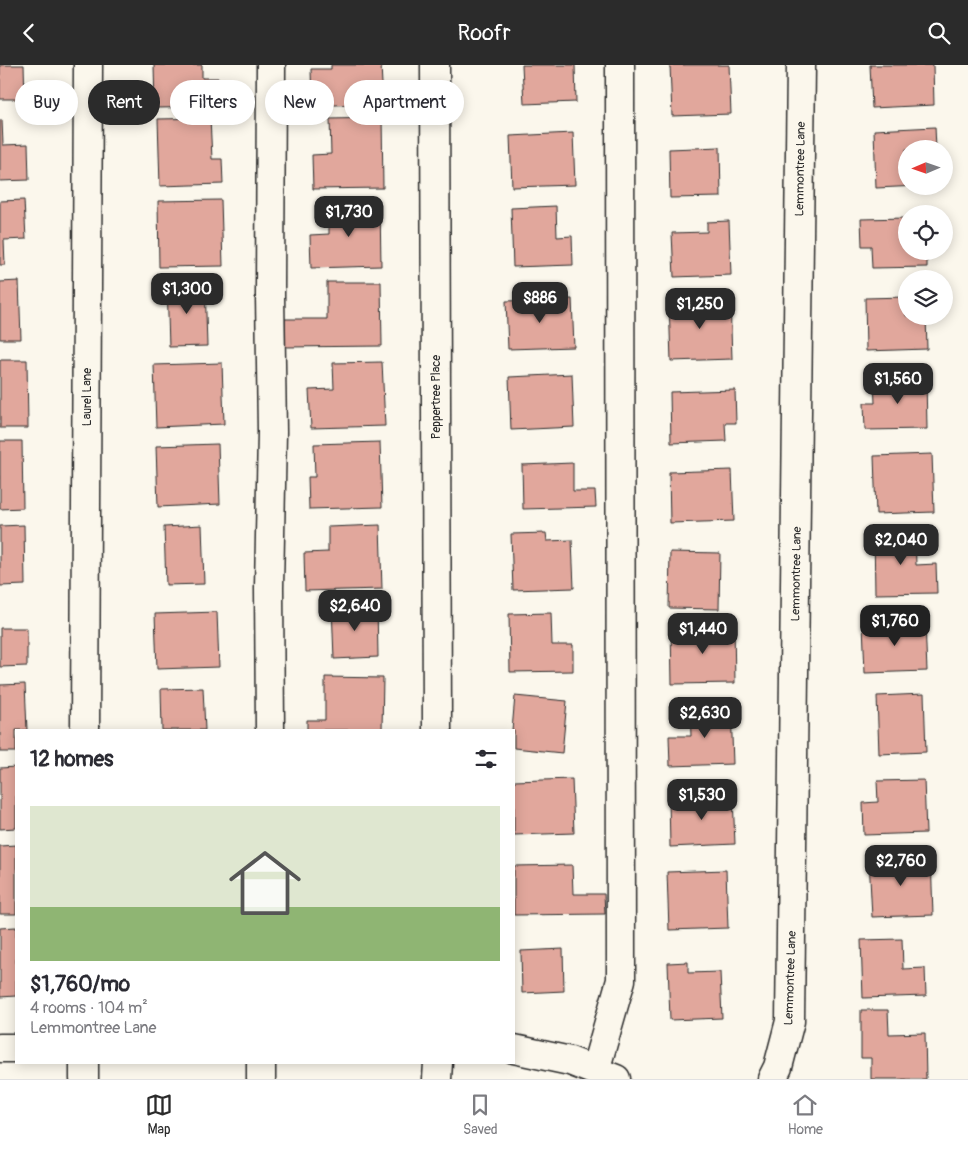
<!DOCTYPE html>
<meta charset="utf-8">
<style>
body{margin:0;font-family:Pangolin,sans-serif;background:#f2f2f3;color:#2b2b33;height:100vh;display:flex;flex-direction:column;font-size:19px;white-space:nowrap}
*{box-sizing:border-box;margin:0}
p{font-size:16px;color:#7c7c81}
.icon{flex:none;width:28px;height:28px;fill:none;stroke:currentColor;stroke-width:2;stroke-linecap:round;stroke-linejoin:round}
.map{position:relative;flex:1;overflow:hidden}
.details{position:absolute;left:15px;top:664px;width:500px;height:335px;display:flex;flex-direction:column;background:#fff;border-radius:0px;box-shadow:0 2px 12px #0003}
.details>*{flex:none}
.banner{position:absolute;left:15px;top:15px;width:500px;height:45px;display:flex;gap:10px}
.needle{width:32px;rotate:268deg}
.tools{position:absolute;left:898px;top:75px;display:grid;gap:10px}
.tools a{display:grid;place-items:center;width:55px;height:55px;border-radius:50%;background:#fff;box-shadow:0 2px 12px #0003;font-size:25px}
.price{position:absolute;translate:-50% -42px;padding:0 11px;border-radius:10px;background:#2b2b2b;color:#fff;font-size:16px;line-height:32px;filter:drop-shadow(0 1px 2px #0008)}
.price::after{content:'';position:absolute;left:50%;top:30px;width:15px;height:11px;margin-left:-8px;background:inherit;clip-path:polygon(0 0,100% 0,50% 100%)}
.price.active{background:#222;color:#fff}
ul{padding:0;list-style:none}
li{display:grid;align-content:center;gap:10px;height:265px;padding:0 15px}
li+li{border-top:1px solid #e1e1e2}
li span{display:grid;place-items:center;height:155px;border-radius:0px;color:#555}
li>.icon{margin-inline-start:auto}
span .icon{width:90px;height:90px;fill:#fffc;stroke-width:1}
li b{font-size:21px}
h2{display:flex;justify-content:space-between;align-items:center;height:60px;padding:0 15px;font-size:21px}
.pill{padding:0 18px;border-radius:22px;background:#fff;box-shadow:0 2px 12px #0003;font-size:18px;line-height:45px}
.pill.active{background:#2b2b2b;color:#fff}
header{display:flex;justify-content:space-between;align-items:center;height:65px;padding:0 15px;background:#2b2b2b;color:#fff;font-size:22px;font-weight:600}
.dock{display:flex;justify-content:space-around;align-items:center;height:70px;border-top:1px solid #e1e1e2;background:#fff;font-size:14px;color:#7c7c81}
.dock a{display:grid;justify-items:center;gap:2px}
.dock .active{color:#2b2b2b}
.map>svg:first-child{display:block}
.building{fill:#e1a79c;stroke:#2b2b2b}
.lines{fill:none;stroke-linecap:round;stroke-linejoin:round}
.minor-casing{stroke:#2b2b2b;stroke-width:31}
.minor{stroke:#fbf7ec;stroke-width:28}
.labels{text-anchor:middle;stroke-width:4.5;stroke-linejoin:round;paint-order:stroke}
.street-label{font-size:12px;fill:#2b2b2b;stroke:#fbf7ec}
</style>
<header><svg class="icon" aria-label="back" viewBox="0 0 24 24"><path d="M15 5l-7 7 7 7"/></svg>Roofr<svg class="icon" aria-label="search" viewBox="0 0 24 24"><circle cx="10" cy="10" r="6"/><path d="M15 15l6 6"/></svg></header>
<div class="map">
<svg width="968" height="1014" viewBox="0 0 968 1014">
<rect width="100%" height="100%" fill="#fbf7ec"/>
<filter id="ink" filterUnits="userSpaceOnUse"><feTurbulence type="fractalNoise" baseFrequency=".02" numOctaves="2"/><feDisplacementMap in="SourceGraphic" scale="10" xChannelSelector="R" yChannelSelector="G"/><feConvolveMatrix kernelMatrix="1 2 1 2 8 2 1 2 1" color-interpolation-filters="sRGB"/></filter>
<g filter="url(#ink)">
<g class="building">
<path d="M0,0H24L25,34H0Z"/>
<path d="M154,0H202V13H218L219,42L155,43Z"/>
<path d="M331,0H381L383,38L312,41L311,4H331Z"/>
<path d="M522,0H575L576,37L524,39Z"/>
<path d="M670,0H729L731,49L672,51Z"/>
<path d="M870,0H933L934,40L872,43Z"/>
<path d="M210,53L212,94H222L223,119L160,121L158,54Z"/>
<path d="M382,53L383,123L313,124L312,90L331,89L330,54Z"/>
<path d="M0,55H2L3,80L28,79L29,115L0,116Z"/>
<path d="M935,62L936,84H906V121H918L876,123L874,65Z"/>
<path d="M573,68L575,120L512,122L510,71Z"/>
<path d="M720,82L721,132L670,133L669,84Z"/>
<path d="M24,135L26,174L4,175L5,200H0V136Z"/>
<path d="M221,135L223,201L159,202L158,136Z"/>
<path d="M380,139L381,201L311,203L310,170L329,169V140Z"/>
<path d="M556,141L557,172L572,171L573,200L513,202L511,143Z"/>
<path d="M906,153V186H927V202L872,203L871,181H862L861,154Z"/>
<path d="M729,156L731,210L674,212L672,168L707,167V157Z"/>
<path d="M19,216L21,274H0V217Z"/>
<path d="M205,217L207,281L169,282L167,218Z"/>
<path d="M327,217H381L382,281L285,282V254H327Z"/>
<path d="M906,232V251H926L927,284L866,286L865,233Z"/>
<path d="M572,234L574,282L508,284L506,236Z"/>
<path d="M730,234L732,294L671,296L669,236Z"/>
<path d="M0,295H27L28,363H0Z"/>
<path d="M382,297L385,361L311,363L309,325L334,324L333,298Z"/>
<path d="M222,298L224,359L156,362L154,300Z"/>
<path d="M572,309L574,362L511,365L509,312Z"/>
<path d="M926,313L927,364L865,365L864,338H875L874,314Z"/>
<path d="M735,325L736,358H725L726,376L671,378L670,327Z"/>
<path d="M0,376H22L23,443L0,444Z"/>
<path d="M380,377L382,442L309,444L308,412H315L314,379Z"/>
<path d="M218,379L220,439L158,442L156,381Z"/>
<path d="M932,389L934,447L876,449L874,391Z"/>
<path d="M573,398V426H595L596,442L523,444L522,400Z"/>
<path d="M732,405L734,456L670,458L669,407Z"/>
<path d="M24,460L25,520L0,521V461Z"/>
<path d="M202,460L204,519L166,520L164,462Z"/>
<path d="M380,460L382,524L305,526L304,488L328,487V462Z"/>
<path d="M915,466L916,500L936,499L937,528L875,529L874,467Z"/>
<path d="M546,468L547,476L572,475L574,523L513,525L511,469Z"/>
<path d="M670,487L720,488L719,544L669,543Z"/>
<path d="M377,540L378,592L334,594L332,541Z"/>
<path d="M217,547L219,602L157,604L155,549Z"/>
<path d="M551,548L552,580H573V606L510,607L509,549Z"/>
<path d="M925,557L927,606L865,608L863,559Z"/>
<path d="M734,561L735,618L672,619L671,562Z"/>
<path d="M0,563H27V601L0,602Z"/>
<path d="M325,612L383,613L382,665H307V655H325Z"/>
<path d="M25,619L27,665H16V687H0V620Z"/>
<path d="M203,623L205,665H162L161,624Z"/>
<path d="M924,629L926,687L879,689L877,631Z"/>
<path d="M515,631L567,636L562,688L514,683V665H512Z"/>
<path d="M731,642L733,699L670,701L669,671H691L690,643Z"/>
<path d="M16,702V763L0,764V703Z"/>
<path d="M572,714L574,768L514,770V716Z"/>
<path d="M924,715L926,768L864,770L863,738L878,737L877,716Z"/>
<path d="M733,731L735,779L670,782L669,733Z"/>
<path d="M16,780V849H0V781Z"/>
<path d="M931,792L933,850L872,852L869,794Z"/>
<path d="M572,800L573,829H604L605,849L514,850V801Z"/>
<path d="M726,805L728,863L669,865L667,807Z"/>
<path d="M16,862V931L0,932V863Z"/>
<path d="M902,874L903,904L925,903L926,931L863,933L861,875Z"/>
<path d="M563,884L564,926L522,928L521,886Z"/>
<path d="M688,897V908L720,907L722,953L670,955L668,898Z"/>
<path d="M861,945H888L889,969L925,968L926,1014H871V993H861Z"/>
</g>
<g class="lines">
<g class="minor-casing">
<g id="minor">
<path d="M435,0L437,665"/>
<path d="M85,665L88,0"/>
<path d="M270,665L269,523L272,367L270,230L271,0"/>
<path d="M0,983H16"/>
<path d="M514,984L570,996L616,1014"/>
<path d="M84,998V1014"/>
<path d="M261,998V1014"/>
<path d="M595,1006L621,915L620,0"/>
<path d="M437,1014L438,998"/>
<path d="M772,1014L778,1002L790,956L801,0"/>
</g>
</g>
<use href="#minor" class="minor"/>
</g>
</g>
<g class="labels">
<g class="street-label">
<text transform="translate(800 104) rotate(-89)" y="4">Lemmontree Lane</text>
<text transform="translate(87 332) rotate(-90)" y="4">Laurel Lane</text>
<text transform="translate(436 332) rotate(-90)" y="4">Peppertree Place</text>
<text transform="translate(796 509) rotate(-89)" y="4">Lemmontree Lane</text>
<text transform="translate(790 913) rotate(-88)" y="4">Lemmontree Lane</text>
</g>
</g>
</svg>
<div class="tools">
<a><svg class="needle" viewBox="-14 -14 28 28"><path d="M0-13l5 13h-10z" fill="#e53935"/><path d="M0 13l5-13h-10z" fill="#7c7c81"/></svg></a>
<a><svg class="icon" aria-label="locate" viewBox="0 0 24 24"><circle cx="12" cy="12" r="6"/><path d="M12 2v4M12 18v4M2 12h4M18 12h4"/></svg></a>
<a><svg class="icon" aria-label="layers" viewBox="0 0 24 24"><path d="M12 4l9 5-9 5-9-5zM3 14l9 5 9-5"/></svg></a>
</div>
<b class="price" style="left:349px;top:173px">$1,730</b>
<b class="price" style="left:187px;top:250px">$1,300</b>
<b class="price" style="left:540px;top:259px">$886</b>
<b class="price" style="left:700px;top:265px">$1,250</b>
<b class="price" style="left:898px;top:340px">$1,560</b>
<b class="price" style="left:901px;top:501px">$2,040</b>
<b class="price" style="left:355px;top:567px">$2,640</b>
<b class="price active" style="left:895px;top:582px">$1,760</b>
<b class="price" style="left:703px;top:590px">$1,440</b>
<b class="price" style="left:705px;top:674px">$2,630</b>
<b class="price" style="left:702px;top:756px">$1,530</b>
<b class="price" style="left:901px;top:822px">$2,760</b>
<div class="banner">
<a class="pill">Buy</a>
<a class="pill active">Rent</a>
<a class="pill">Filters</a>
<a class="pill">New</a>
<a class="pill">Apartment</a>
</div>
<section class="details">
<h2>12 homes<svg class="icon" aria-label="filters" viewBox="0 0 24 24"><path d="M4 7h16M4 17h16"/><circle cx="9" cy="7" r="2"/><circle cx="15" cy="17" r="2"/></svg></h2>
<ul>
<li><span style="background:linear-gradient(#dfe7d0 65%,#8fb573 0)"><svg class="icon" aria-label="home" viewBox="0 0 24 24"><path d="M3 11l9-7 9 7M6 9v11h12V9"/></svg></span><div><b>$1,760/mo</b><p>4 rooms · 104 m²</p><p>Lemmontree Lane</p></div></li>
</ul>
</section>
</div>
<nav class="dock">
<a class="active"><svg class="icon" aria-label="map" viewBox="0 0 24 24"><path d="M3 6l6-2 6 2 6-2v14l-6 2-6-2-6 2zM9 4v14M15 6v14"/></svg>Map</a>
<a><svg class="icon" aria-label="saved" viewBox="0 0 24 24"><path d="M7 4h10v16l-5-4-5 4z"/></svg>Saved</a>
<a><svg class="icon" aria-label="home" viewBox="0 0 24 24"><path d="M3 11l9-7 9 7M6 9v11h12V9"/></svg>Home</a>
</nav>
